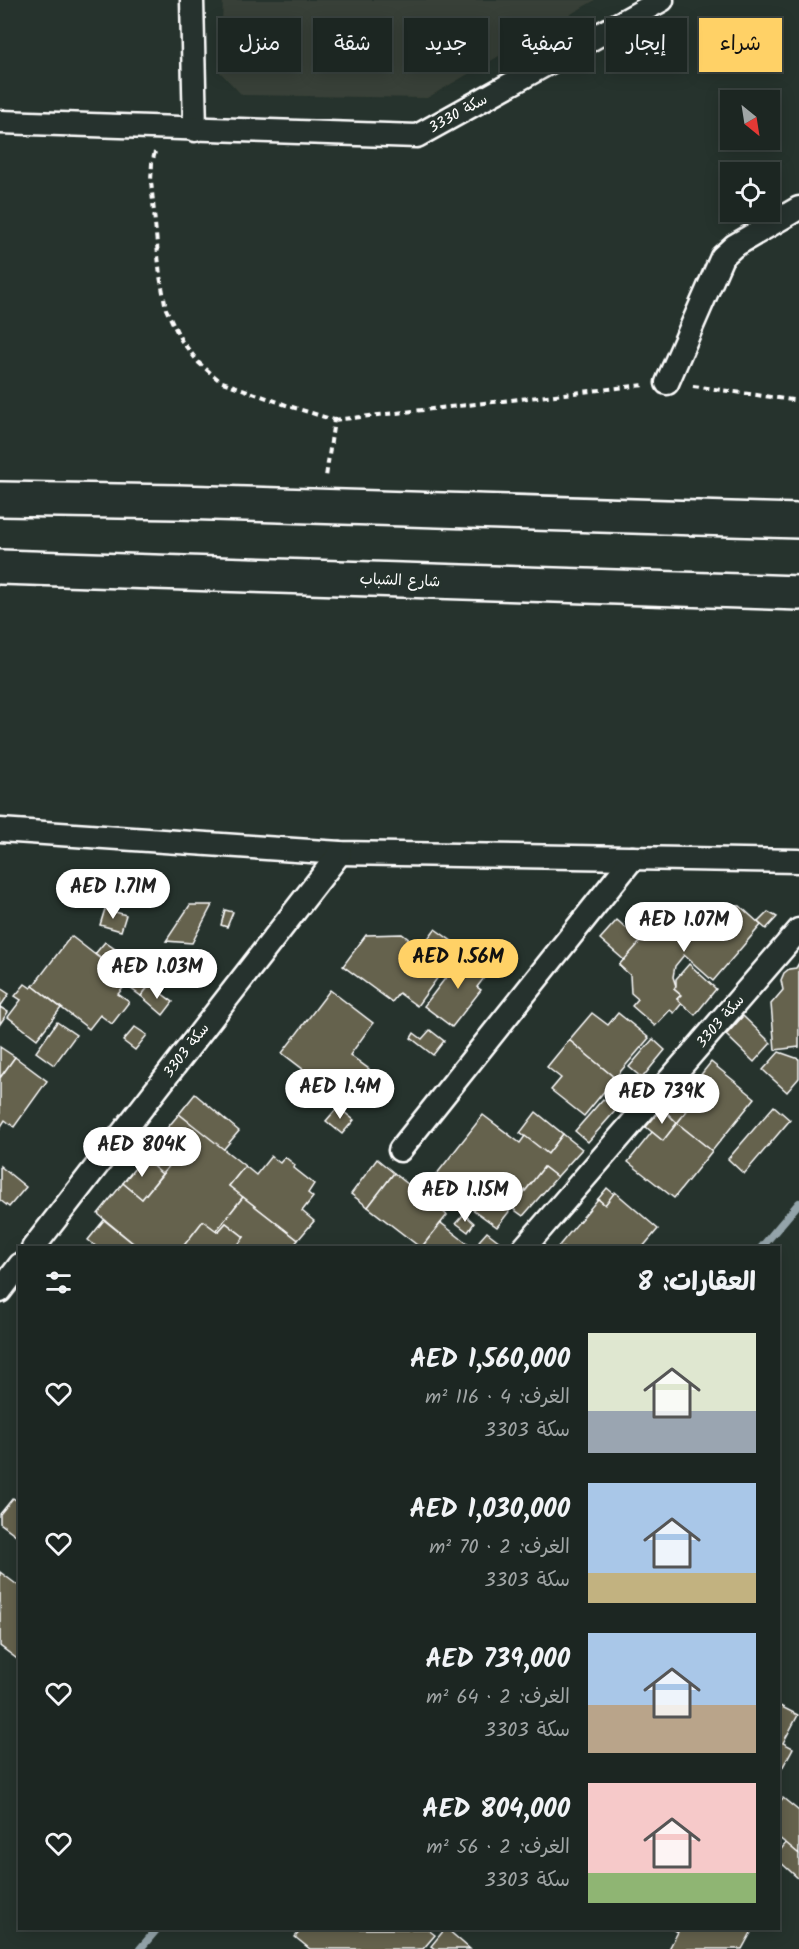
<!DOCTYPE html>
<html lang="ar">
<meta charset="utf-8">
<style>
body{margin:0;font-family:Kalam,"Playpen Sans Arabic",sans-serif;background:#252e2a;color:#f1f3f6;direction:rtl;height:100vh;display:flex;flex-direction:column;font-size:22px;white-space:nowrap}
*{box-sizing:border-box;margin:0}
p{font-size:20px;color:#a0a5a5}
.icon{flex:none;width:33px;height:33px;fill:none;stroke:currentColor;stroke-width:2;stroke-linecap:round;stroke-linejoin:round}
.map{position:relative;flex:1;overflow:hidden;direction:ltr}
.drawer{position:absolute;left:18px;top:1246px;width:762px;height:684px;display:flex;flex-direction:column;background:#1c2622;border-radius:0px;box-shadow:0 3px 15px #0003,0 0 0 2px #3a4340;direction:rtl}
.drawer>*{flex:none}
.hud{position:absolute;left:18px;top:18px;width:764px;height:54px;direction:rtl;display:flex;gap:12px}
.needle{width:39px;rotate:150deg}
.controls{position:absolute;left:720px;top:90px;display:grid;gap:12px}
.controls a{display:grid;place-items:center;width:60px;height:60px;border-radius:0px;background:#1c2622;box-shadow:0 3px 15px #0003,0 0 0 2px #3a4340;font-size:30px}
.price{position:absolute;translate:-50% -51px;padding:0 14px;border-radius:21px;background:#fff;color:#222;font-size:20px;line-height:39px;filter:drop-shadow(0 2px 3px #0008)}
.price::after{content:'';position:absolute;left:50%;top:36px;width:18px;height:14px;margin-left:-9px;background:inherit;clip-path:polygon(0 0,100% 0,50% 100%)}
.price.current{background:#ffd166;color:#111}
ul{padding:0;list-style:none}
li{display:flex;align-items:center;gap:18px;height:150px;padding:0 24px}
li span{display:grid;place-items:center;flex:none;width:168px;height:120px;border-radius:0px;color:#555}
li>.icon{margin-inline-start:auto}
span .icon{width:72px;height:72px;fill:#fffc;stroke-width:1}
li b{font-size:26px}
h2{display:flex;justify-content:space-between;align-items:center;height:72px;padding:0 24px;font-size:26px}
.tag{padding:0 21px;border-radius:0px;background:#1c2622;box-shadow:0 3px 15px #0003,0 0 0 2px #3a4340;font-size:21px;line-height:54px}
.tag.current{background:#ffd166;color:#111}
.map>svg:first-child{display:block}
.built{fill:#394137}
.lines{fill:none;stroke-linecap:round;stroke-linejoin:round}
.stream{stroke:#94a4aa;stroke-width:8}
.building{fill:#65624e;stroke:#fff;stroke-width:1.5}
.minor-casing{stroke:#fff;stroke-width:27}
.primary-casing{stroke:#fff;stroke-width:38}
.path{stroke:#fff;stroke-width:4;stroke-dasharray:6 4.5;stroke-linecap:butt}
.minor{stroke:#26332d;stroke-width:22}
.primary{stroke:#26332d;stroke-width:33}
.labels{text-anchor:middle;stroke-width:6;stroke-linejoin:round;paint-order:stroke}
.street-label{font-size:15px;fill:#fff;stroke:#26332d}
</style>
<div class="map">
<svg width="799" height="1949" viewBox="0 0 799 1949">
<rect width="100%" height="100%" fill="#26332d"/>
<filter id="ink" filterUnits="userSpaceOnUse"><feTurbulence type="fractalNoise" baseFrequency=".0167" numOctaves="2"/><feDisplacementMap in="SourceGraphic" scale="12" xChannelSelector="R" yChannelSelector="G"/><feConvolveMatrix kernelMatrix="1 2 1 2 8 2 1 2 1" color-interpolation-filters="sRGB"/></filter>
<g filter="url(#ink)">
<path class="built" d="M223,0H595L427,98L242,95L220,72Z"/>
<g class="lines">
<g class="stream">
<path d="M761,1248L799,1203"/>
<path d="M140,1949L157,1929"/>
</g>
</g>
<g class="building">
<path d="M190,905H212L192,943L166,941Z"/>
<path d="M740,906L761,925L713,981L684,955L675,966L673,977L676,986L674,989L681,995L677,999L682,1003L674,1013L670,1010L655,1026L632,1006L638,999L631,993L630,975L619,965L670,907Z"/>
<path d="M105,909L126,915L121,931L100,925Z"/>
<path d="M225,910L233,912L227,927L221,925Z"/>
<path d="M768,912L777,917L766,929L758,922Z"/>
<path d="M617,920L641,941L624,960L600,939Z"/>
<path d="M435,929L460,947L417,1006L399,993L392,1002L343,966L366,935L402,934L421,948Z"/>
<path d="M71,936L129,981L118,994L129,1002L112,1024L100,1015L89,1029L33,986Z"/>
<path d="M105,942L122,954L112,967L95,954Z"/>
<path d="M466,951L490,970L477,987L481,990L452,1027L424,1006Z"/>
<path d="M799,963V1047L775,1050L771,1004L783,990L781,980L784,973L789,969L796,968Z"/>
<path d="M689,964L716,989L695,1015L677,999L681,995L674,989L676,986V979Z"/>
<path d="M135,965L155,979L141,996L126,985L129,981L126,978Z"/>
<path d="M25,984L31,988L33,986L61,1008L37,1039L8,1017L21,1000L15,996Z"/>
<path d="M150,985L173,1002L163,1015L141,996Z"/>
<path d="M0,988L9,994L0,1007Z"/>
<path d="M330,990L373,1023L350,1055L369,1069L340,1107L313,1086L317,1080L282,1053Z"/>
<path d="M0,1007L8,1012L0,1024Z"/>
<path d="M592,1013L608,1025L618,1013L649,1038L615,1078L569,1040Z"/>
<path d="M743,1016L771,1043L754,1062L726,1035Z"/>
<path d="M57,1022L76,1035L54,1065L36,1052Z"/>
<path d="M135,1027L147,1035L135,1050L123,1041Z"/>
<path d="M430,1030L444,1041L433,1055L411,1038L414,1033L422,1039Z"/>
<path d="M653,1039L665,1050L642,1078L629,1067Z"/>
<path d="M569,1040L615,1078L584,1116L551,1090L561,1078L547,1067Z"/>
<path d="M0,1047L15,1057L0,1078Z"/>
<path d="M779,1052L799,1059V1078L787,1092L763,1070Z"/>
<path d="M15,1057L47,1081L14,1127L5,1120L0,1128V1078Z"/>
<path d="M711,1062L755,1098L712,1151L677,1123L696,1099L687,1092Z"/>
<path d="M680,1086L696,1099L677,1123L662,1108Z"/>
<path d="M195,1094L239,1131L223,1150L179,1114Z"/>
<path d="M603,1099L616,1110L588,1142L575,1131Z"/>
<path d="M774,1106L790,1120L744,1174L728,1159Z"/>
<path d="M338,1107L354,1120L342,1134L326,1121Z"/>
<path d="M662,1108L677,1123L663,1141L646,1127Z"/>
<path d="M536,1112L563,1134L548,1154L520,1133Z"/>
<path d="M179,1114L245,1166L229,1186L243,1197L216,1231L203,1221L182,1248H139L98,1214L123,1183L142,1199L183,1149L163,1133Z"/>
<path d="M483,1115L520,1143L525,1136L548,1154L563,1134L582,1149L557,1177L544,1167L497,1227L461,1201L456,1207L428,1185Z"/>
<path d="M677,1123L712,1151L674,1198L628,1162L652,1132L663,1141Z"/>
<path d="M163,1133L183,1149L162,1174L143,1158Z"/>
<path d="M271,1156L280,1163L285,1157L295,1165L294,1168L314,1184L308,1193L313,1197L302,1211L314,1221L298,1240L229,1186L245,1166L256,1175Z"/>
<path d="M143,1158L162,1174L142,1199L123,1183Z"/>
<path d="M377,1159L394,1173L368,1207L351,1194Z"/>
<path d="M0,1166L26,1187L9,1207L0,1200Z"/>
<path d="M544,1167L557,1177L523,1216L512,1208Z"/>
<path d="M394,1173L447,1215L421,1248L368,1207Z"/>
<path d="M607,1188L614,1194L605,1205L598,1199Z"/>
<path d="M615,1192L658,1229L642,1248H557L598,1199L605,1205Z"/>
<path d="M243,1197L298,1240L292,1248H239L237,1246L244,1237L226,1223L218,1232L216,1231Z"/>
<path d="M464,1214L474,1223L468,1232L456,1223Z"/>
<path d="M104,1220L139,1248H98L88,1240Z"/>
<path d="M203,1221L218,1232L226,1223L244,1237L237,1246L239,1248H182Z"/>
<path d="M441,1223L473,1248H421Z"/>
<path d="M487,1232L500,1242L495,1248H487L479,1241Z"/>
<path d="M13,1498L20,1503V1538L0,1523V1514Z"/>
<path d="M0,1572L20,1587V1661L0,1646Z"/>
<path d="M778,1705L798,1715L783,1743L793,1748L781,1770L778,1769Z"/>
<path d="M783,1798L799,1811V1854L778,1837V1804Z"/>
<path d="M786,1843L799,1854V1879L778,1860V1853Z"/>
<path d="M302,1929H427L435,1935L423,1949H310L295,1937Z"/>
<path d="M445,1929H447L470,1949H435L431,1946Z"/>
<path d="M673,1929H753L742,1949H669L678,1932Z"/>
</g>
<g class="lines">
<g class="minor-casing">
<g id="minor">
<path d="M192,0L195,130"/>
<path d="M0,122L417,136L662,0"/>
<path d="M667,383L722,257L734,246L799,208"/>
<path d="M0,830L340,853L799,861"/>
<path d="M400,1150L633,858"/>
<path d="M33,1248L340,853"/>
<path d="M524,1248L799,930"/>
<path d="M0,1291L20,1265"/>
</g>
</g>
<g class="primary-casing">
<g id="primary">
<path d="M0,499L178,502L799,521"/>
<path d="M0,567L799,593"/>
</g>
</g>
<g class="path">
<path d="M155,152L152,163L151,181L160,276L166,309L181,340L199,363L220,381L289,406L334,420L326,477"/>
<path d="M693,386L799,401"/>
<path d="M334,420L644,385"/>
</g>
<use href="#minor" class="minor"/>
<use href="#primary" class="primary"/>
</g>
</g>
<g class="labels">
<g class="street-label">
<text transform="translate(458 113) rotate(-29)" y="5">سكة 3330</text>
<text transform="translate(400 580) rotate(2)" y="5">شارع الشباب</text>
<text transform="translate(720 1021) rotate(-49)" y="5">سكة 3303</text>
<text transform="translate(186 1050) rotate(-52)" y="5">سكة 3303</text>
</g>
</g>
</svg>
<div class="controls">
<a><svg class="needle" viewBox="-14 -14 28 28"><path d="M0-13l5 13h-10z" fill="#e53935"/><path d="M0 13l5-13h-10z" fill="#a0a5a5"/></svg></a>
<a><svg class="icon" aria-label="locate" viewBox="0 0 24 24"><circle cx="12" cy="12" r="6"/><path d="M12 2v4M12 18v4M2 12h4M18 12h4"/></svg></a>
</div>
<b class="price" style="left:113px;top:920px">AED 1.71M</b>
<b class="price" style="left:684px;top:953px">AED 1.07M</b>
<b class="price current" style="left:458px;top:990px">AED 1.56M</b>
<b class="price" style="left:157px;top:1000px">AED 1.03M</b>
<b class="price" style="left:340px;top:1120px">AED 1.4M</b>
<b class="price" style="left:662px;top:1125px">AED 739K</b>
<b class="price" style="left:142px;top:1178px">AED 804K</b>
<b class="price" style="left:465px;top:1223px">AED 1.15M</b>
<div class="hud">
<a class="tag current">شراء</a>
<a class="tag">إيجار</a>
<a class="tag">تصفية</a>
<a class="tag">جديد</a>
<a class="tag">شقة</a>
<a class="tag">منزل</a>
</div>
<section class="drawer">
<h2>العقارات: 8<svg class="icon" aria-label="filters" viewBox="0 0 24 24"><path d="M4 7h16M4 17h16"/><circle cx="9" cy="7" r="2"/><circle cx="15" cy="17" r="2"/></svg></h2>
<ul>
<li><span style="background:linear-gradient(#dfe7d0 65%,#9aa5b1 0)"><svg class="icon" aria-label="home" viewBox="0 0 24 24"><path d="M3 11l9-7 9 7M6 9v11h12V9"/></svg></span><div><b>AED 1,560,000</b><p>الغرف: 4 · 116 m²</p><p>سكة 3303</p></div><svg class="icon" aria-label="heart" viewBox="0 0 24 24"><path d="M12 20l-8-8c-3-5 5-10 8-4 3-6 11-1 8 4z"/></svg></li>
<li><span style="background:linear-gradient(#a9c7e8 75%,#c2b280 0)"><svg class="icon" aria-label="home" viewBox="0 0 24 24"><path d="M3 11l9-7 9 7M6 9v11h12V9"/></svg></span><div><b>AED 1,030,000</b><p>الغرف: 2 · 70 m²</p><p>سكة 3303</p></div><svg class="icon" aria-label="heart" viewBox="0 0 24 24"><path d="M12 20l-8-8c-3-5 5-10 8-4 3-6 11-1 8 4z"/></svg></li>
<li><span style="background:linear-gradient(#a9c7e8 60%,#b9a48a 0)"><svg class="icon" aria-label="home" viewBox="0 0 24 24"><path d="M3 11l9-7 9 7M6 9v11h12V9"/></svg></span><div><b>AED 739,000</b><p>الغرف: 2 · 64 m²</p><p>سكة 3303</p></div><svg class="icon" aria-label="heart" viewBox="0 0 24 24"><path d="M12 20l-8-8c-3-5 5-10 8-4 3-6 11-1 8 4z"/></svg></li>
<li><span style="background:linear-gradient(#f6c9c9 75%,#8fb573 0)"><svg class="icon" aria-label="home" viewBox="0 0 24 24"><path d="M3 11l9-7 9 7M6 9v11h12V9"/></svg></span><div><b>AED 804,000</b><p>الغرف: 2 · 56 m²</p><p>سكة 3303</p></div><svg class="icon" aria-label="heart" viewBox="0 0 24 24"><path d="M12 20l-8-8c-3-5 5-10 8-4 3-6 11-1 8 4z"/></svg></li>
</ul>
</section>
</div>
